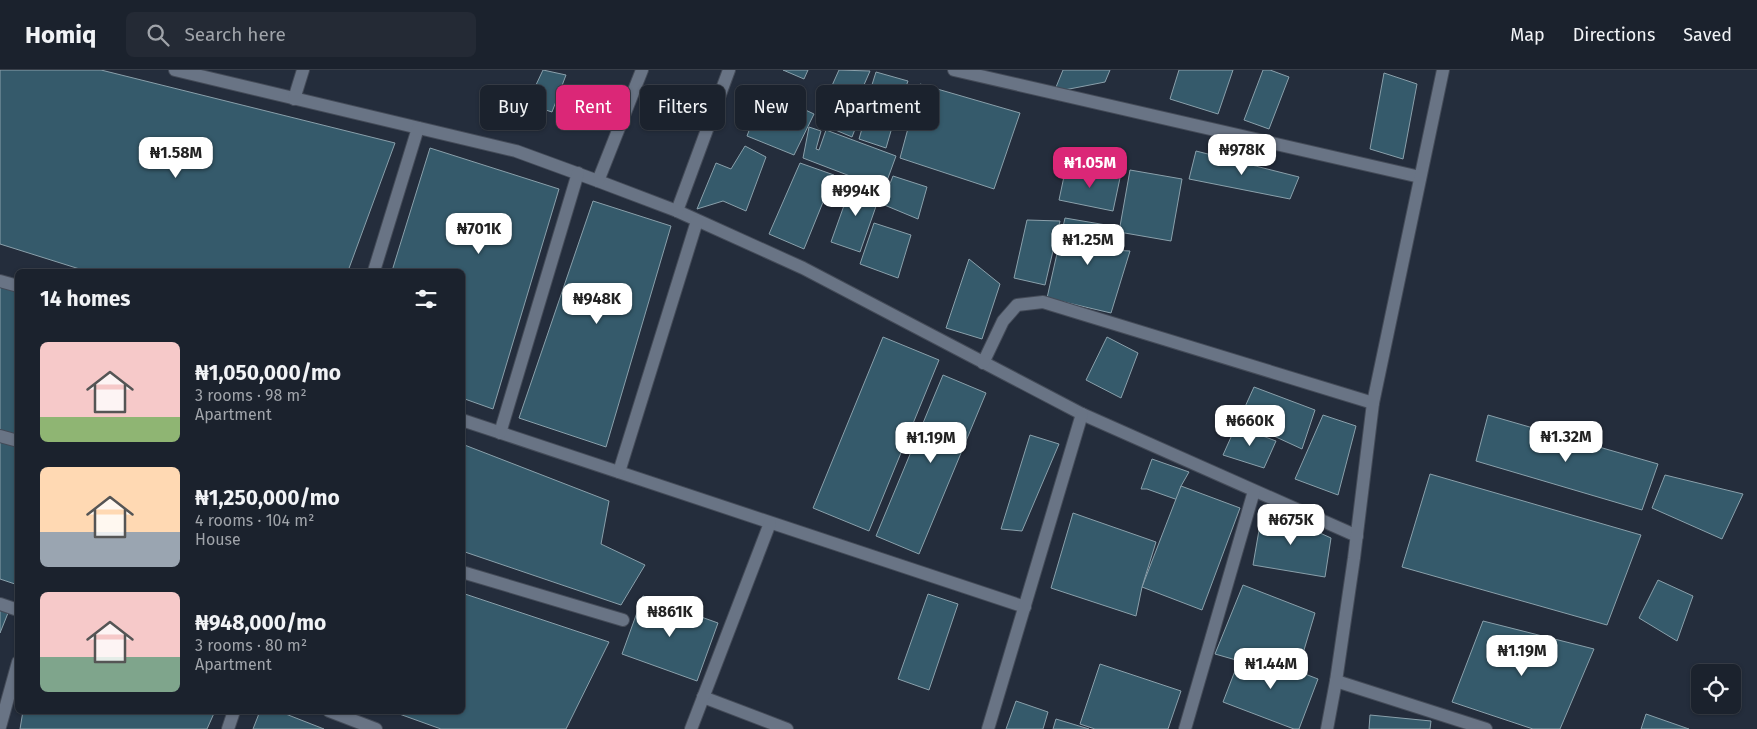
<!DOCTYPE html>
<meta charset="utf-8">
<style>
body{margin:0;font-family:"Fira Sans",sans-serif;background:#242a35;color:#f1f3f6;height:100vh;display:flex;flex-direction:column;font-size:19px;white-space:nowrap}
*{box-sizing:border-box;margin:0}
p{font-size:16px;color:#a0a4aa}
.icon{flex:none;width:28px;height:28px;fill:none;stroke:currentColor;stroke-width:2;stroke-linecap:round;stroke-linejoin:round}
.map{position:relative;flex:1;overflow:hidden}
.panel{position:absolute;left:15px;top:199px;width:450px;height:445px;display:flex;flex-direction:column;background:#1b222d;border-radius:8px;box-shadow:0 1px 4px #0004,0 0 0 1px #393f49}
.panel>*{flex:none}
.top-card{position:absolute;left:480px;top:15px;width:475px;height:45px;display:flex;gap:10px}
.fabs{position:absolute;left:1691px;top:594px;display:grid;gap:10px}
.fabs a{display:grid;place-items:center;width:50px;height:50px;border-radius:8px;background:#1b222d;box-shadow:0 1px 4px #0004,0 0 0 1px #393f49;font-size:25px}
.price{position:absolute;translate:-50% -42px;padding:0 11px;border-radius:10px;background:#fff;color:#222;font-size:16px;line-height:32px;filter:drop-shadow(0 1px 2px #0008)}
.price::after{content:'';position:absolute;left:50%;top:30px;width:15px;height:11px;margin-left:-8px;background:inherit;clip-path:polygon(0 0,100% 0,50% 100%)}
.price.selected{background:#db2777;color:#fff}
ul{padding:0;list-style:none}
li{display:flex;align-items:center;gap:15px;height:125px;padding:0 25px}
li span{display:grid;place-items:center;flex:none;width:140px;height:100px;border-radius:8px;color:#555}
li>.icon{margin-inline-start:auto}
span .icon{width:60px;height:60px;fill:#fffc;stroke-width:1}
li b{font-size:21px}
h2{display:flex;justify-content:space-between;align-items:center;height:60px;padding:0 25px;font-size:21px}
.pill{padding:0 18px;border-radius:8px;background:#1b222d;box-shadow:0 1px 4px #0004,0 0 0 1px #393f49;font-size:18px;line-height:45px}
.pill.selected{background:#db2777;color:#fff}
header{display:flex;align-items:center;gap:30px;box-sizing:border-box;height:70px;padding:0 25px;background:#1b222d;border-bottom:1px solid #393f49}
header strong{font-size:24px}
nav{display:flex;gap:28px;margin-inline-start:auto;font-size:18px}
.search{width:350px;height:45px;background:#242a35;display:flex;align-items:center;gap:12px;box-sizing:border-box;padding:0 18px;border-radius:8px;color:#a0a4aa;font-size:19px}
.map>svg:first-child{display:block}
.building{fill:#355a6b;stroke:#8aa0ab}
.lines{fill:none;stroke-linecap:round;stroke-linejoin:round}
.street-casing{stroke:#444b58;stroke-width:14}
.street{stroke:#697485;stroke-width:12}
</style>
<header>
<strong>Homiq</strong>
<div class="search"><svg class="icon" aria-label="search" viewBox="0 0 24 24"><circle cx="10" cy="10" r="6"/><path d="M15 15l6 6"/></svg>Search here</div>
<nav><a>Map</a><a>Directions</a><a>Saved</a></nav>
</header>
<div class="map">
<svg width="1757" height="659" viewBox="0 0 1757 659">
<rect width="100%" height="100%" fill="#242d3c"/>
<g class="building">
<path d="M0,0H101L395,73L348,201H86L0,174Z"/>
<path d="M543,0L566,5L552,42L527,34Z"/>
<path d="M783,0H808L804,9Z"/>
<path d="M839,0L870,1L857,31L830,20Z"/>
<path d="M1063,0H1110L1105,12L1054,22Z"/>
<path d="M1179,0H1233L1218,44L1170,29Z"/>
<path d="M1263,0H1270L1289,7L1269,59L1244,50Z"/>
<path d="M876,2L908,11L894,49L865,37Z"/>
<path d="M1384,3L1417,14L1403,89L1370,79Z"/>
<path d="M920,14L1020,43L994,119L900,88Z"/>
<path d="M829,27L862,41L852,67L819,53Z"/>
<path d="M782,29L814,44L794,85L747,66L756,42L778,55L781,49L775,45Z"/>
<path d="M866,45L893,54L886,78L859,69Z"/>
<path d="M809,57L821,61L816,79L819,80L826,60L896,86L884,119L803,88Z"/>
<path d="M745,76L766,87L746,141L723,131L697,139L716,93L731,99Z"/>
<path d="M430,78L559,119L493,339L462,328V201H392Z"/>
<path d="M1196,81L1299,107L1290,129L1189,109Z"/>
<path d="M800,93L834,105L804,179L769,164Z"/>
<path d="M1066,97L1120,108L1113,141L1059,130Z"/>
<path d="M1130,100L1182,109L1171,171L1119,162Z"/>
<path d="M893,106L927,117L918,149L882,134Z"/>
<path d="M852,113L881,122L860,182L831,172Z"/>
<path d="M593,131L671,156L606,377L519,348Z"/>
<path d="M1065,148L1118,157L1110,180L1130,181L1111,243L1047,228Z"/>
<path d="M1027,150L1060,151L1045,215L1014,208Z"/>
<path d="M874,153L911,165L898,208L860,194Z"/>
<path d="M969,189L1000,214L982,269L946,258Z"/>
<path d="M0,211L18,218V365L0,361Z"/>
<path d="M883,267L939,290L869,461L813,438Z"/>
<path d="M1107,267L1138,283L1121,328L1086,310Z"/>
<path d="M943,305L986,323L919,484L876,466Z"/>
<path d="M1254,317L1315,340L1302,379L1239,350Z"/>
<path d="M1323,345L1356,356L1338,425L1295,409Z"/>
<path d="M1488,345L1658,394L1642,440L1476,391Z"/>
<path d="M1236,356L1276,371L1264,398L1223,385Z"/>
<path d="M1030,365L1059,374L1022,461L1001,459Z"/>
<path d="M0,370L18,377V515L0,509Z"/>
<path d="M462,374L609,431L601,474L645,495L621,535L462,481Z"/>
<path d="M1152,389L1189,402L1181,416L1178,430L1147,419H1141Z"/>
<path d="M1430,404L1641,465L1607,555L1402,497Z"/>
<path d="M1665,405L1743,424L1722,469L1652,438Z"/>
<path d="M1181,416L1240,438L1202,540L1142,517Z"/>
<path d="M1263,437L1331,468L1325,507L1253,495Z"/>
<path d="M1073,443L1156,472L1142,517L1136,546L1051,518Z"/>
<path d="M1658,510L1693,526L1677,571L1639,548Z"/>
<path d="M1243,515L1315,543L1296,607L1215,584Z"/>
<path d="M462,523L609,572L566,659H441L391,641H462Z"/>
<path d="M928,524L958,534L929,620L898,609Z"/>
<path d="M643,526L718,553L697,611L622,584Z"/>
<path d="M0,537L10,538L0,563Z"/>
<path d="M1483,551L1594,579L1560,659H1533L1452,632Z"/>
<path d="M1243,580L1318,609L1299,659H1294L1223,632Z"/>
<path d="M1100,594L1181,621L1168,659H1095L1080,654Z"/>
<path d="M1016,631L1048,642L1043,659H1006Z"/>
<path d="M23,641H215L207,659H20Z"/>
<path d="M260,641H278L324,659H253Z"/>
<path d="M1646,644L1689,659H1641Z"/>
<path d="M1370,645L1431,651L1430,659H1369Z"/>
<path d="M1056,649L1089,659H1053Z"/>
</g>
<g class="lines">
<g class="street-casing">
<g id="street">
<path d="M175,0L516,81L598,111L677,141L803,198L1082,344L1357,466"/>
<path d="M954,0L1420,107"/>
<path d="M294,29L303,0"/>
<path d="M598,111L642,0"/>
<path d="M677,141L729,0"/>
<path d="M374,201L418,58"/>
<path d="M0,211L18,216"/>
<path d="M983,293L1003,251L1017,235L1043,232L1373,333"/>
<path d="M462,350L1025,537"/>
<path d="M500,363L578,103"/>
<path d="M0,366L18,371"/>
<path d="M619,402L697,151"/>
<path d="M462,502L623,550"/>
<path d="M0,534L18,540"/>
<path d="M1336,611L1486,659"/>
<path d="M703,627L787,659"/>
<path d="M329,641L376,659"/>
<path d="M0,657L18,592"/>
<path d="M228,659L234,641"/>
<path d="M691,659L770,453"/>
<path d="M988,659L1082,344"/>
<path d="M1185,659L1254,421"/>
<path d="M1327,659L1336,611L1354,488L1373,333L1443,0"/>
</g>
</g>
<use href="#street" class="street"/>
</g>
</svg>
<div class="fabs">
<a><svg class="icon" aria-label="locate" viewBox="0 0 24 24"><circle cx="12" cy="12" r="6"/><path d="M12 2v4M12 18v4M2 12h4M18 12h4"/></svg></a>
</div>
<b class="price" style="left:1242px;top:106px">₦978K</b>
<b class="price" style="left:176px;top:109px">₦1.58M</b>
<b class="price selected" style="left:1090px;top:119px">₦1.05M</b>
<b class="price" style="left:856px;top:147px">₦994K</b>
<b class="price" style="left:479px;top:185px">₦701K</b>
<b class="price" style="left:1088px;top:196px">₦1.25M</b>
<b class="price" style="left:597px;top:255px">₦948K</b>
<b class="price" style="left:1250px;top:377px">₦660K</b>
<b class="price" style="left:1566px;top:393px">₦1.32M</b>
<b class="price" style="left:931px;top:394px">₦1.19M</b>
<b class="price" style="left:1291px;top:476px">₦675K</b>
<b class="price" style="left:670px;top:568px">₦861K</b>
<b class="price" style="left:1522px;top:607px">₦1.19M</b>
<b class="price" style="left:1271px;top:620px">₦1.44M</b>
<div class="top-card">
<a class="pill">Buy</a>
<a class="pill selected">Rent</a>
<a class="pill">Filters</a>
<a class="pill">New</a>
<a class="pill">Apartment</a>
</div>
<section class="panel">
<h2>14 homes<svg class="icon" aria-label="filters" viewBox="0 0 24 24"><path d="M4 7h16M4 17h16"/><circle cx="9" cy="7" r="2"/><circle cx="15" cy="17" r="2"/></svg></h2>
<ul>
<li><span style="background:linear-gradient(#f6c9c9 75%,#8fb573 0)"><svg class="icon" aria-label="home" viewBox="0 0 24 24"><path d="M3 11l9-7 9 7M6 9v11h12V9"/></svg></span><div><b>₦1,050,000/mo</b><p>3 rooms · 98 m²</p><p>Apartment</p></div></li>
<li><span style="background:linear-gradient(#ffd9b3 65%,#9aa5b1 0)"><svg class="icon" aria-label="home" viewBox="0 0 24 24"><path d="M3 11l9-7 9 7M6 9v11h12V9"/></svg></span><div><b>₦1,250,000/mo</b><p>4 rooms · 104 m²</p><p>House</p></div></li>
<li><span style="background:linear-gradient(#f6c9c9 65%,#7fa58c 0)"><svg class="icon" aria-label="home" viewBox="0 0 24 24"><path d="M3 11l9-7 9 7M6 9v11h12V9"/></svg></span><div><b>₦948,000/mo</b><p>3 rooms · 80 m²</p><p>Apartment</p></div></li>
</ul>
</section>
</div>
